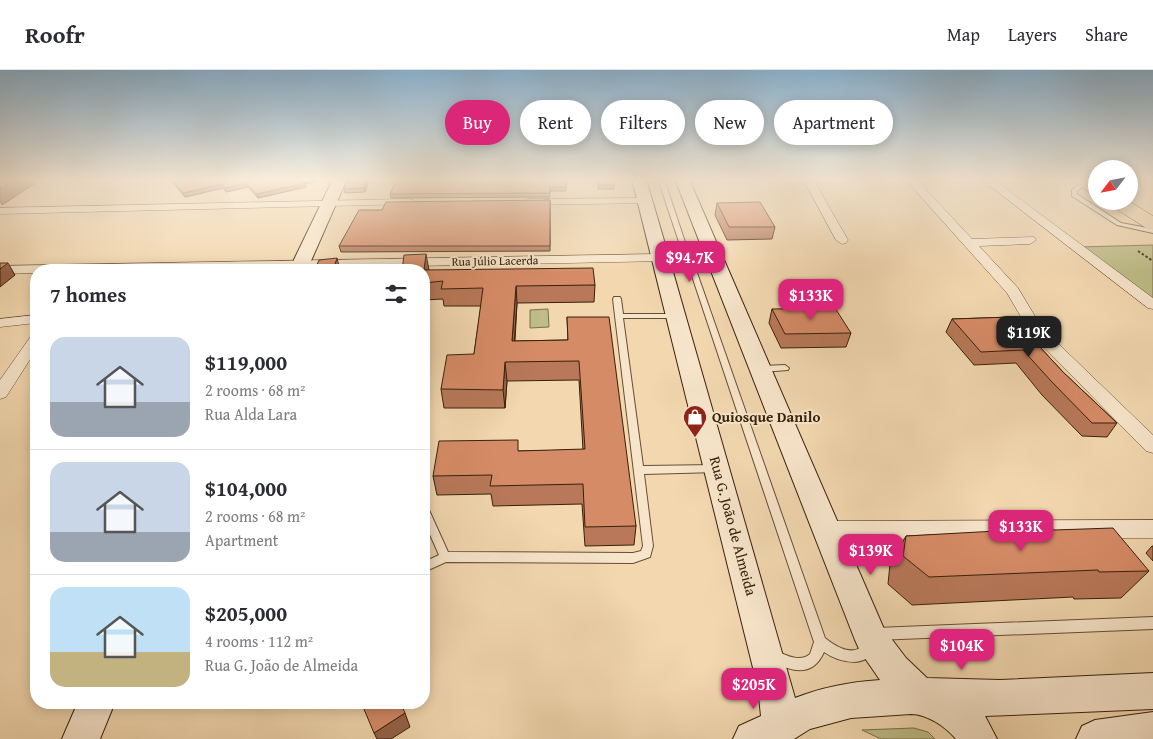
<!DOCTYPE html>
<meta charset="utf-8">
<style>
body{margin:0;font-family:"Gentium Book Plus",serif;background:#f7f7f7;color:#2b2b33;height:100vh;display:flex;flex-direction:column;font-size:19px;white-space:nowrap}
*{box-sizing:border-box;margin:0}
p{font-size:16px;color:#7c7c81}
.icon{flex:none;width:28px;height:28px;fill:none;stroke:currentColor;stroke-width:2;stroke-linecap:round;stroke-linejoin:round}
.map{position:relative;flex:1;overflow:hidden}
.details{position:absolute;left:30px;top:194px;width:400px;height:445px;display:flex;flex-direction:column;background:#fff;border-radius:20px;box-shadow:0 2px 12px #0003}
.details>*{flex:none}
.banner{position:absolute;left:445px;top:30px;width:475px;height:45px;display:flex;gap:10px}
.needle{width:32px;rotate:238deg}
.tools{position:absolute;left:1088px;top:90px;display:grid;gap:10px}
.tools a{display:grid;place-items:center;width:50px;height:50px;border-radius:50%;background:#fff;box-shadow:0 2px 12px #0003;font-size:25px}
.price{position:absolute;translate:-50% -42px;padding:0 11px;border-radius:10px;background:#db2777;color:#fff;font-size:16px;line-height:32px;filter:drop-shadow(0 1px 2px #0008)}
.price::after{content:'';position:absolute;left:50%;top:30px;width:15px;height:11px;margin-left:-8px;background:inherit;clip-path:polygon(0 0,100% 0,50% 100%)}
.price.on{background:#222;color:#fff}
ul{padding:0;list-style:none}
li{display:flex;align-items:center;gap:15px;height:125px;padding:0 20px}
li+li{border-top:1px solid #e1e1e2}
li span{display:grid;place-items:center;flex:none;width:140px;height:100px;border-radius:15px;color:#555}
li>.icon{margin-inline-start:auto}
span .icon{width:60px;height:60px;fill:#fffc;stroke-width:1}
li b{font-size:21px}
h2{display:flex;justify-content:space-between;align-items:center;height:60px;padding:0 20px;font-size:21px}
.pill{padding:0 18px;border-radius:22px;background:#fff;box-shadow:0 2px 12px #0003;font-size:18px;line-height:45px}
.pill.on{background:#db2777;color:#fff}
header{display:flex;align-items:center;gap:30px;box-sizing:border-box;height:70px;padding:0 25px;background:#fff;border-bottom:1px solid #e1e1e2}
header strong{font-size:24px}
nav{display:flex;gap:28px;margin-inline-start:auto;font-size:18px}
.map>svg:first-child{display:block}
.green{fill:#bebd88;stroke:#7b6f49}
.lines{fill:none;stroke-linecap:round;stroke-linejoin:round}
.lane-casing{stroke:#664e33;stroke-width:2}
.street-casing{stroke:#664e33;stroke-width:1}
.secondary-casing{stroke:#38210a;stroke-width:2}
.highway-casing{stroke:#38210a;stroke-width:1}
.path{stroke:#38210a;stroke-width:2;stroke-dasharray:2.5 2;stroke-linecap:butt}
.lane{fill:#f7e5cb;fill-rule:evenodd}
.street{fill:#f7e5cb;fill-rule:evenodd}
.secondary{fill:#f7e5cb;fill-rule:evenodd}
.highway{fill:#f2d7af;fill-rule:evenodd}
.wall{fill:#b87859;stroke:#38210a}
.shaded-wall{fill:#966148;stroke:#38210a}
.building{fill:#d68b67;stroke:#38210a}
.labels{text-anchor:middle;stroke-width:4;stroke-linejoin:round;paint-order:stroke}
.far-street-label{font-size:12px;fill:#38210a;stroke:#f7e5cb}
.poi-label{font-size:15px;font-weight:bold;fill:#38210a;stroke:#f7e5cb;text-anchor:start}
.street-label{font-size:15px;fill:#38210a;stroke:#f7e5cb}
</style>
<header>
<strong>Roofr</strong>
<nav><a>Map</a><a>Layers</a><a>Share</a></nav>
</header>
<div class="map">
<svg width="1153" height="669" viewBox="0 0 1153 669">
<rect width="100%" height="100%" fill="#f2d7af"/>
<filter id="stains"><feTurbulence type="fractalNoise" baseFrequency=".004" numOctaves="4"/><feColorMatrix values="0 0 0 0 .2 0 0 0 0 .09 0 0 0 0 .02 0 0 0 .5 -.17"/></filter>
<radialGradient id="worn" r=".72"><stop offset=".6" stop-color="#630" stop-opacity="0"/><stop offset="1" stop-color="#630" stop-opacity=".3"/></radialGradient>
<g class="green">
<path d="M1153,175V231L1079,177Z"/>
<path d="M548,239L549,257L530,258V240Z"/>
<path d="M914,658L928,662L935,669H881L862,660Z"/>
</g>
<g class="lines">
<g class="lane-casing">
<g id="lane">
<path d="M658,109H664L688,181L687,182L682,181Z"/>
<path d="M1083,111L1088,112L1077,121V124L1121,153L1153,159V163L1117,155L1072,126V120Z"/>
<path d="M692,195L695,197L825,568C834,575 848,585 860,578C864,576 865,573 870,571L874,573L876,577C867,599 840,593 824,582C812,609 790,601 770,590L768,586L770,582L774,580C786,585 799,593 810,584L814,572L689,197Z"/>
<path d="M614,227H620L621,229L623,244H676L680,246L676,248H623L643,396L715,395L718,396L720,399L718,402L644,404L653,476L650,487L633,493L446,492L424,502V492L439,485L424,451V436L428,437L429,440L448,482L633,483L641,481L643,476L615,246L613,229Z"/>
<path d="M785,295L789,298L788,300L761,302L757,299L761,296Z"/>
<path d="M1153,547V559L876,570L872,568L870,564L872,560L876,558Z"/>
</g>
</g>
<g class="street-casing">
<g id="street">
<path d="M803,109H813L848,170L846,173L842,174L836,170Z"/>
<path d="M905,109H916L972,169L1034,167L1036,170L1030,174L979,176L1018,218L1042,258L1153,365V383L1146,381L1031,264L1007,223Z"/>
<path d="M981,109H993L1153,228V239L1148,238Z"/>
<path d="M644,128L650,131L648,133L527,135L521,132L527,129Z"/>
<path d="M409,129L413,130L415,132L413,134L0,144V138Z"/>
<path d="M660,184L666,188L665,191L217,200H36V203L0,204V196Z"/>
<path d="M36,245V253L0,257V249Z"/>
<path d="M36,264V280L6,327L0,329V310L31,266Z"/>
<path d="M1153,450V468L827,469L819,466L816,460L819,454L827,451Z"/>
</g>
</g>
<g class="secondary-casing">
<g id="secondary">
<path d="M333,109H347L307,200H289Z"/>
<path d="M632,109H646L670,191H707L675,109H689L884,559L906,588L927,608L1000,610L1153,603V639L985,646L997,669H956C946,657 927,644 911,644L851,648L810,659L794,669H733L739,656L761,646L758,618ZM711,201L855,570L860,581L880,610C850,612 823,617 795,628L673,202Z"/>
<path d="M78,632H115L100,669H62Z"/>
<path d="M1153,642V669H1076L1082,656L1095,650Z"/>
</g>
</g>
<g class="highway-casing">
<g id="highway">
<path d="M1072,109H1092L1096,112V124L1090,123Z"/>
<path d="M1107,131H1129L1153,146V160L1146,158L1110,135Z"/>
</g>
</g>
<path class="path" d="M1138,181L1153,191"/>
<use href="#lane" class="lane"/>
<use href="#street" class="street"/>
<use href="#secondary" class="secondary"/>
<use href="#highway" class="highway"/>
</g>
<g class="wall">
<path d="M170,109H319V110L305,114L306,117L258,128L248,117L226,122L223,118L185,127Z"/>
<path d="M348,109H369L365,122L345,123L344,119Z"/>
<path d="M566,109V121H550V127L391,128L390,124Z"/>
<rect x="598" y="109" width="16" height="10"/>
<path d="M550,130V181L341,182L339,176L382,140Z"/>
<path d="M717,133L775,157L772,169L727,170L715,145Z"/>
<path d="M424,200L595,215L594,232L517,233L515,271L568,270L567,247L636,456L634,475L585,476L582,434L493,436L491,424L437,425L433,406L519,381L583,380L579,310L507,311L505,338H444L441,319L474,284L481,236H444L443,229L424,230Z"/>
<path d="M772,239L851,263L846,277L781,278L769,253Z"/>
<path d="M1012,247L1063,302L1117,353L1107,367L1082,366L1042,325L1016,293L974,295L946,262L952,249Z"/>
<path d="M1054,460L1149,501L1121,528L1074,529L1073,527L912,535L888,514L890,494L906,466Z"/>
<path d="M1152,476H1153V491L1146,483Z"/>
</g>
<g class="shaded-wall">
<path d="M16,109H31L34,114L2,135L0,131V119Z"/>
<path d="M307,109H319V110L305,114L306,117L258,128L257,124Z"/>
<path d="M367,109H369L365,122L364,118Z"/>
<path d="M246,113L248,117L226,122L225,118Z"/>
<path d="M222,114L223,118L185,127L183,123Z"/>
<path d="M426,184L429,200H424Z"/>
<path d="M337,188L340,200H333Z"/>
<path d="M8,193L15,205L0,217V199Z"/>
<path d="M196,196L198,200H192Z"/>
<path d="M516,216L517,233L513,290L512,271Z"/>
<path d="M505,292L507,311L505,338L503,320Z"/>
<path d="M405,643L410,657L391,669H377L374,663Z"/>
</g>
<g class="building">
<path d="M0,109H16L0,119Z"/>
<path d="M172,109H307L302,110L305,113L257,124L246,113L225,118L222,114L183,123Z"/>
<path d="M348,109H367L364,118L344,119Z"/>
<path d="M397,109H566V117H550V123L390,124Z"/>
<rect x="598" y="109" width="16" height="6"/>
<path d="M550,130V176H339L359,140H382L386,132Z"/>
<path d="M760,132L775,157H729L717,133Z"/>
<path d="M426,184L424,200L593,198L595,215L516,216L512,271L568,270L567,247H609L636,456L585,457L583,414L490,416L492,405L433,406L439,371L518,370V381L585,379L579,291L505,292L503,320L441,319L447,285L474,284L483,218L441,219L443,211L424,213V200H402L404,185Z"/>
<path d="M337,188L333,200H315L319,190Z"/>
<path d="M0,193H8L0,199Z"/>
<path d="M174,195L196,196L192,200H168Z"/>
<path d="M233,198L258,200H232Z"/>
<path d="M835,238L851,263L785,264L772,239Z"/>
<path d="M1012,247L1063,302L1117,353H1092L1051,311L1023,280L981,282L952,249Z"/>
<path d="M1051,458L1054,460L1113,458L1149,501L1099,502L1098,500L929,507L903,486L906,466Z"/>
<path d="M361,632H400L405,643L374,663Z"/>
</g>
<linearGradient id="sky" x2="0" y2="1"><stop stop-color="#8bb5d4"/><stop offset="0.54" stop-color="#f9eddb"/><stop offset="1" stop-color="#f9eddb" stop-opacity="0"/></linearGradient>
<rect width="1153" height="203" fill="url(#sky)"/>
<defs>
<g id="shop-pin" transform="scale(1.25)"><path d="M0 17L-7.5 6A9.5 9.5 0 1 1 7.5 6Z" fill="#8f2418" stroke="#f7e5cb"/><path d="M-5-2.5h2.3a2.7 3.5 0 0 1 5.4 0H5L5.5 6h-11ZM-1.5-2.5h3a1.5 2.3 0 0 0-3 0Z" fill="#fff"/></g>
</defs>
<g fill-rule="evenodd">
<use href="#shop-pin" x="695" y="347"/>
</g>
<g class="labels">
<g class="far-street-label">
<text transform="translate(495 191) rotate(-1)" y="4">Rua Júlio Lacerda</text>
</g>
<g class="poi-label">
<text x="712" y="352">Quiosque Danilo</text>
</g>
<g class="street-label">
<text transform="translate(733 456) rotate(75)" y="5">Rua G. João de Almeida</text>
</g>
</g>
<rect width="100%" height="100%" filter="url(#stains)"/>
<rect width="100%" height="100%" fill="url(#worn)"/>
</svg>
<div class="tools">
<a><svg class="needle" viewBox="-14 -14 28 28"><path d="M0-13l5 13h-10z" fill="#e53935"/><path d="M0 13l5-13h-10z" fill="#7c7c81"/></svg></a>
</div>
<b class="price" style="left:690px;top:213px">$94.7K</b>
<b class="price" style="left:811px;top:251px">$133K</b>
<b class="price on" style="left:1029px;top:288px">$119K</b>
<b class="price" style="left:1021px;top:482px">$133K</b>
<b class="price" style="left:871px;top:506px">$139K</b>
<b class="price" style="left:962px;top:601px">$104K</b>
<b class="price" style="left:754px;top:640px">$205K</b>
<div class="banner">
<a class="pill on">Buy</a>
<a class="pill">Rent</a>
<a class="pill">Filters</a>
<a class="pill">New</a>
<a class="pill">Apartment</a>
</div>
<section class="details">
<h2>7 homes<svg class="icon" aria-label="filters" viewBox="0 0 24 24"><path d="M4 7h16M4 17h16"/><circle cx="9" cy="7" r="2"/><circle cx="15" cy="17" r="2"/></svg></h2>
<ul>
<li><span style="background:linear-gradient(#c9d6e8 65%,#9aa5b1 0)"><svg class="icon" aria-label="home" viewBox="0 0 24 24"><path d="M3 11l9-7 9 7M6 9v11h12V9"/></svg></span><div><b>$119,000</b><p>2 rooms · 68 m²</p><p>Rua Alda Lara</p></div></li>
<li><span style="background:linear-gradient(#c9d6e8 70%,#9aa5b1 0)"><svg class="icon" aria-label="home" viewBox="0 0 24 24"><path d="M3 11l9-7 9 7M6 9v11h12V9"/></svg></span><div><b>$104,000</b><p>2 rooms · 68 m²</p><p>Apartment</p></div></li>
<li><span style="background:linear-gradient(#bfe0f5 65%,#c2b280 0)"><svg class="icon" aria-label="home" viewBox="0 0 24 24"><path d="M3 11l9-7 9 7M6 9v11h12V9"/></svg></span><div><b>$205,000</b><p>4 rooms · 112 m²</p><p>Rua G. João de Almeida</p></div></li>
</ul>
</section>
</div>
